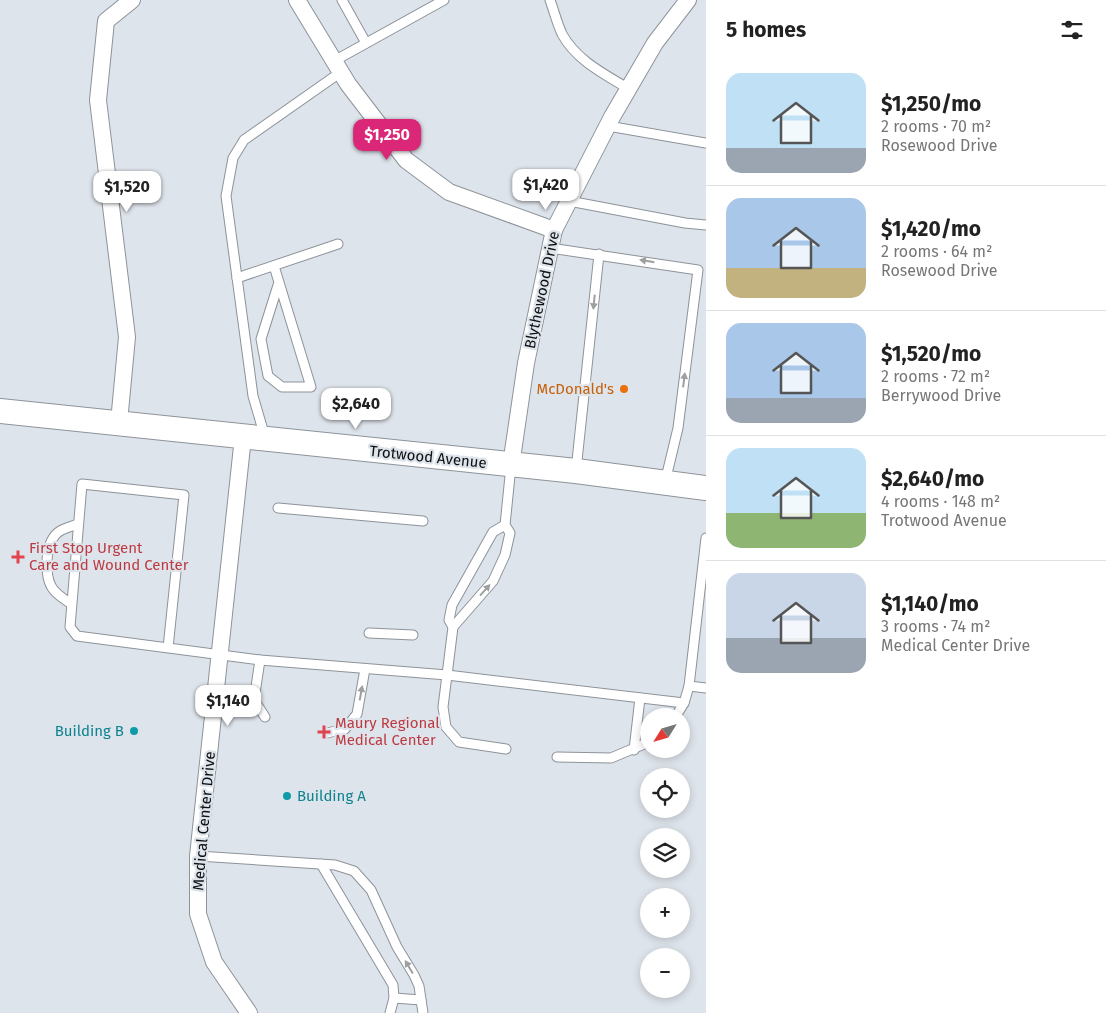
<!DOCTYPE html>
<meta charset="utf-8">
<style>
body{margin:0;font-family:"Fira Sans",sans-serif;background:#f6f6f6;color:#222;height:100vh;display:flex;flex-direction:column;font-size:19px;white-space:nowrap}
*{box-sizing:border-box;margin:0}
p{font-size:16px;color:#767676}
.icon{flex:none;width:28px;height:28px;fill:none;stroke:currentColor;stroke-width:2;stroke-linecap:round;stroke-linejoin:round}
.map{position:relative;flex:1;overflow:hidden}
.drawer{display:flex;flex-direction:column;background:#fff;width:400px}
.drawer>*{flex:none}
.needle{width:32px;rotate:233deg}
.fabs{position:absolute;left:640px;top:708px;display:grid;gap:10px}
.fabs a{display:grid;place-items:center;width:50px;height:50px;border-radius:50%;background:#fff;box-shadow:0 2px 8px #0003;font-size:25px}
.price{position:absolute;translate:-50% -42px;padding:0 11px;border-radius:10px;background:#fff;color:#222;font-size:16px;line-height:32px;filter:drop-shadow(0 1px 2px #0008)}
.price::after{content:'';position:absolute;left:50%;top:30px;width:15px;height:11px;margin-left:-8px;background:inherit;clip-path:polygon(0 0,100% 0,50% 100%)}
.price.on{background:#db2777;color:#fff}
ul{padding:0;list-style:none}
li{display:flex;align-items:center;gap:15px;height:125px;padding:0 20px}
li+li{border-top:1px solid #e0e0e0}
li span{display:grid;place-items:center;flex:none;width:140px;height:100px;border-radius:15px;color:#555}
li>.icon{margin-inline-start:auto}
span .icon{width:60px;height:60px;fill:#fffc;stroke-width:1}
li b{font-size:21px}
h2{display:flex;justify-content:space-between;align-items:center;height:60px;padding:0 20px;font-size:21px}
main{display:flex;flex:1;min-height:0}
.map>svg:first-child{display:block}
.lines{fill:none;stroke-linecap:round;stroke-linejoin:round}
.service-casing{stroke:#8d9399;stroke-width:11}
.minor-casing{stroke:#8d9399;stroke-width:18}
.secondary-casing{stroke:#8d9399;stroke-width:26}
.service{stroke:#fff;stroke-width:9}
.minor{stroke:#fff;stroke-width:16}
.secondary{stroke:#fff;stroke-width:24}
.oneway{fill:#9e9fa0}
.food-dot{fill:#e8710a;stroke:#dee4eb;stroke-width:2}
.health-dot{fill:#e0444e;stroke:#dee4eb;stroke-width:2}
.culture-dot{fill:#0f9aa8;stroke:#dee4eb;stroke-width:2}
.labels{text-anchor:middle;stroke-width:4.5;stroke-linejoin:round;paint-order:stroke}
.street-label{font-size:15px;fill:#0d0f11;stroke:#dee4eb}
.food-label{font-size:15px;fill:#c56008;stroke:#dee4eb;text-anchor:end}
.health-label{font-size:15px;fill:#be3a42;stroke:#dee4eb;text-anchor:start}
.culture-label{font-size:15px;fill:#0d838f;stroke:#dee4eb;text-anchor:end}
</style>
<main>
<div class="map">
<svg width="706" height="1013" viewBox="0 0 706 1013">
<rect width="100%" height="100%" fill="#dee4eb"/>
<g class="lines">
<g class="service-casing">
<g id="service">
<path d="M342,0L366,43"/>
<path d="M550,0C554,11 557,23 562,34C576,60 604,74 629,89"/>
<path d="M334,61L444,0"/>
<path d="M608,126L706,143"/>
<path d="M569,201L685,223L706,225"/>
<path d="M550,248L698,270L678,428L665,482"/>
<path d="M274,266L311,387H282L268,376L261,339L279,282"/>
<path d="M237,278L338,244"/>
<path d="M265,437L253,396L226,196L233,158L244,140L341,72"/>
<path d="M576,470L599,254"/>
<path d="M278,508L423,521"/>
<path d="M71,604C66,600 57,595 53,589C43,576 45,540 60,531C65,528 73,526 78,524"/>
<path d="M453,627L449,620L452,605L493,532L505,525"/>
<path d="M369,633L413,635"/>
<path d="M168,648L184,495L82,484L70,627L77,636L260,660L447,675L684,703"/>
<path d="M260,660L254,700L265,717"/>
<path d="M689,686L706,688"/>
<path d="M676,716L684,703L689,686L706,538"/>
<path d="M327,733L345,729L357,714L365,669"/>
<path d="M506,749L459,742L446,727L443,707L453,627L493,581L505,555L510,533L505,525L511,466"/>
<path d="M634,750L640,698"/>
<path d="M557,757L611,758L649,742"/>
<path d="M198,856L335,865L354,871L371,890L397,947L414,975L419,986L423,1013"/>
<path d="M321,864L393,985L394,998L390,1013"/>
<path d="M394,998L421,1000"/>
</g>
</g>
<g class="minor-casing">
<g id="minor">
<path d="M297,0L348,84L406,160L449,192L554,230"/>
<path d="M119,422L127,337L98,100L106,21L132,0"/>
<path d="M243,437L198,856V914L214,962L249,1013"/>
<path d="M511,465L526,363L554,230L612,117L655,43L688,0"/>
</g>
</g>
<g class="secondary-casing">
<path id="secondary" d="M0,411L576,471L706,488"/>
</g>
<use href="#service" class="service"/>
<use href="#minor" class="minor"/>
<use href="#secondary" class="secondary"/>
</g>
<defs><path id="oneway-solid" d="M-6-.8H1V-3.2L6.5 0L1 3.2V.8H-6Z" transform="scale(1.25)"/></defs>
<g class="oneway">
<use href="#oneway-solid" transform="translate(647 261) rotate(-171)"/>
<use href="#oneway-solid" transform="translate(594 302) rotate(96)"/>
<use href="#oneway-solid" transform="translate(684 380) rotate(-83)"/>
<use href="#oneway-solid" transform="translate(485 590) rotate(-48)"/>
<use href="#oneway-solid" transform="translate(361 693) rotate(-80)"/>
<use href="#oneway-solid" transform="translate(409 967) rotate(-121)"/>
</g>
<circle class="food-dot" cx="624" cy="389" r="5"/>
<g class="health-dot">
<path d="M15.5 549.5h5v5h5v5h-5v5h-5v-5h-5v-5h5z"/>
<path d="M321.5 724.5h5v5h5v5h-5v5h-5v-5h-5v-5h5z"/>
</g>
<g class="culture-dot">
<circle cx="134" cy="731" r="5"/>
<circle cx="287" cy="796" r="5"/>
</g>
<g class="labels">
<g class="street-label">
<text transform="translate(542 290) rotate(-78)" y="5">Blythewood Drive</text>
<text transform="translate(428 457) rotate(6)" y="5">Trotwood Avenue</text>
<text transform="translate(204 821) rotate(-85)" y="5">Medical Center Drive</text>
</g>
<g class="food-label">
<text x="614" y="394">McDonald's</text>
</g>
<g class="health-label">
<text x="29" y="553">First Stop Urgent<tspan x="29" dy="17">Care and Wound Center</tspan></text>
<text x="335" y="728">Maury Regional<tspan x="335" dy="17">Medical Center</tspan></text>
</g>
<g class="culture-label">
<text x="124" y="736">Building B</text>
<text x="297" y="801" text-anchor="start">Building A</text>
</g>
</g>
</svg>
<div class="fabs">
<a><svg class="needle" viewBox="-14 -14 28 28"><path d="M0-13l5 13h-10z" fill="#e53935"/><path d="M0 13l5-13h-10z" fill="#767676"/></svg></a>
<a><svg class="icon" aria-label="locate" viewBox="0 0 24 24"><circle cx="12" cy="12" r="6"/><path d="M12 2v4M12 18v4M2 12h4M18 12h4"/></svg></a>
<a><svg class="icon" aria-label="layers" viewBox="0 0 24 24"><path d="M12 4l9 5-9 5-9-5zM3 14l9 5 9-5"/></svg></a>
<a>+</a>
<a>−</a>
</div>
<b class="price on" style="left:387px;top:161px">$1,250</b>
<b class="price" style="left:546px;top:211px">$1,420</b>
<b class="price" style="left:127px;top:213px">$1,520</b>
<b class="price" style="left:356px;top:430px">$2,640</b>
<b class="price" style="left:228px;top:727px">$1,140</b>
</div>
<section class="drawer">
<h2>5 homes<svg class="icon" aria-label="filters" viewBox="0 0 24 24"><path d="M4 7h16M4 17h16"/><circle cx="9" cy="7" r="2"/><circle cx="15" cy="17" r="2"/></svg></h2>
<ul>
<li><span style="background:linear-gradient(#bfe0f5 75%,#9aa5b1 0)"><svg class="icon" aria-label="home" viewBox="0 0 24 24"><path d="M3 11l9-7 9 7M6 9v11h12V9"/></svg></span><div><b>$1,250/mo</b><p>2 rooms · 70 m²</p><p>Rosewood Drive</p></div></li>
<li><span style="background:linear-gradient(#a9c7e8 70%,#c2b280 0)"><svg class="icon" aria-label="home" viewBox="0 0 24 24"><path d="M3 11l9-7 9 7M6 9v11h12V9"/></svg></span><div><b>$1,420/mo</b><p>2 rooms · 64 m²</p><p>Rosewood Drive</p></div></li>
<li><span style="background:linear-gradient(#a9c7e8 75%,#9aa5b1 0)"><svg class="icon" aria-label="home" viewBox="0 0 24 24"><path d="M3 11l9-7 9 7M6 9v11h12V9"/></svg></span><div><b>$1,520/mo</b><p>2 rooms · 72 m²</p><p>Berrywood Drive</p></div></li>
<li><span style="background:linear-gradient(#bfe0f5 65%,#8fb573 0)"><svg class="icon" aria-label="home" viewBox="0 0 24 24"><path d="M3 11l9-7 9 7M6 9v11h12V9"/></svg></span><div><b>$2,640/mo</b><p>4 rooms · 148 m²</p><p>Trotwood Avenue</p></div></li>
<li><span style="background:linear-gradient(#c9d6e8 65%,#9aa5b1 0)"><svg class="icon" aria-label="home" viewBox="0 0 24 24"><path d="M3 11l9-7 9 7M6 9v11h12V9"/></svg></span><div><b>$1,140/mo</b><p>3 rooms · 74 m²</p><p>Medical Center Drive</p></div></li>
</ul>
</section>
</main>
